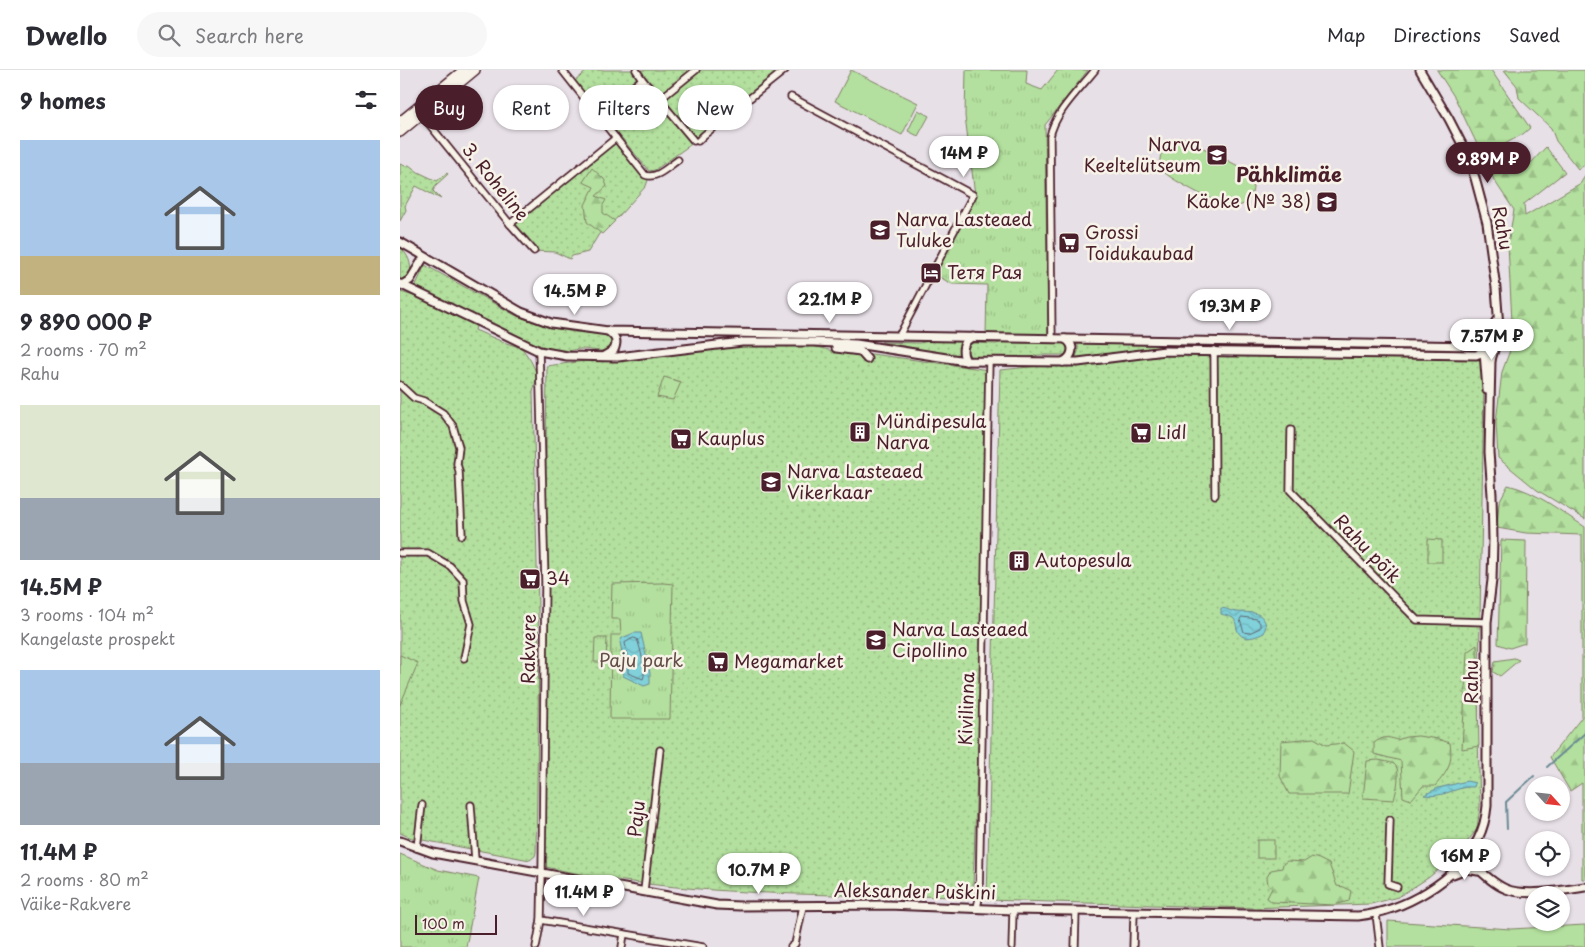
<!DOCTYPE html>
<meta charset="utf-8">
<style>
body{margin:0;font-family:"Playpen Sans",sans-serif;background:#f7f7f7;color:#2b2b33;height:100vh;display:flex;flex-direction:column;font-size:19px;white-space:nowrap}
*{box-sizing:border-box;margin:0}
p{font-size:16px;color:#7c7c81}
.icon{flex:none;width:28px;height:28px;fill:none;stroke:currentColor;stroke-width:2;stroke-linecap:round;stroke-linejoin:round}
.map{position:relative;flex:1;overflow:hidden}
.side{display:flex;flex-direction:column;background:#fff;width:400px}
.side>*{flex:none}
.hud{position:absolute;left:15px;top:15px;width:475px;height:45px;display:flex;gap:10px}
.needle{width:32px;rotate:117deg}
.controls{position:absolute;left:1125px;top:706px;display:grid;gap:10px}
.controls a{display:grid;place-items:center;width:45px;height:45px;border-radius:50%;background:#fff;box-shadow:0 1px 4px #0004;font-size:25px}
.scale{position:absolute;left:15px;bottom:12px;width:82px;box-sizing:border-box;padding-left:5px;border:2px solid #4a1f2b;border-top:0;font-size:14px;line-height:18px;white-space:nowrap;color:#4a1f2b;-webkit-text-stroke:4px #f7f3e8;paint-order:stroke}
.price{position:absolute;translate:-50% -42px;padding:0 11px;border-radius:18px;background:#fff;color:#222;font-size:16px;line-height:32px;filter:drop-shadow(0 1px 2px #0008)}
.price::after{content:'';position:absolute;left:50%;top:30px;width:15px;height:11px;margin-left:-8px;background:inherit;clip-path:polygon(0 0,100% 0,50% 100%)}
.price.on{background:#4a1f2b;color:#fff}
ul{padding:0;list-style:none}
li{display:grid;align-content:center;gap:10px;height:265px;padding:0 20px}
li span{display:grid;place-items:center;height:155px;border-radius:0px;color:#555}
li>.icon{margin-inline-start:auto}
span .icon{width:90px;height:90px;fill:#fffc;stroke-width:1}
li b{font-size:21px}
h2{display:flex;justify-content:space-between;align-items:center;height:60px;padding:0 20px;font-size:21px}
.chip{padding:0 18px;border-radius:22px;background:#fff;box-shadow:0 1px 4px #0004;font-size:18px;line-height:45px}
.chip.on{background:#4a1f2b;color:#fff}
header{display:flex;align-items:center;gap:30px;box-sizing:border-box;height:70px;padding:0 25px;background:#fff;border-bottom:1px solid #e1e1e2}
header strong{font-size:24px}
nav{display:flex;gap:28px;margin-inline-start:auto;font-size:18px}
.search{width:350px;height:45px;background:#f7f7f7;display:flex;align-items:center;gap:12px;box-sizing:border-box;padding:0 18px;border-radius:28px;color:#7c7c81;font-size:19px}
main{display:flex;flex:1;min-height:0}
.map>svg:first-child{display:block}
.grass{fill:url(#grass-dots);stroke:#7e8064}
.forest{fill:url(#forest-firs);stroke:#7e8064}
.park{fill:url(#park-tufts);stroke:#7e8064}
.garden{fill:#b3e09e;stroke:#7e8064}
.water{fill:url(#water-waves);stroke:#6a8a94}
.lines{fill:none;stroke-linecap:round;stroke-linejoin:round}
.shore{stroke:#606671;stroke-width:1}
.stream{stroke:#6a8a94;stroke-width:2}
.minor-casing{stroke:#4a1f2b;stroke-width:9}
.major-casing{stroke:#4a1f2b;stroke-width:11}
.highway-casing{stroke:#4a1f2b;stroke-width:12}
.minor{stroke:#f7f3e8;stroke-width:5.5}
.major{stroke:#f7f3e8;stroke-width:7}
.highway{stroke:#f7f3e8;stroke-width:9}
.labels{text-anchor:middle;stroke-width:5;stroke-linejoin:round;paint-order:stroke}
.poi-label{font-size:18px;fill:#4a1f2b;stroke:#f7f3e8;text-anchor:start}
.street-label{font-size:18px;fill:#4a1f2b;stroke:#f7f3e8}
.park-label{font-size:18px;fill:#644f48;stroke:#f7f3e8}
.quarter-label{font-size:20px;font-weight:bold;fill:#4a1f2b;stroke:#f7f3e8}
</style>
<header>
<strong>Dwello</strong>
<div class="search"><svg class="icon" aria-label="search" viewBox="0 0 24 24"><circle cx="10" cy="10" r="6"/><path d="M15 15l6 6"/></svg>Search here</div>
<nav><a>Map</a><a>Directions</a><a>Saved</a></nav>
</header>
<main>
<section class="side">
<h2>9 homes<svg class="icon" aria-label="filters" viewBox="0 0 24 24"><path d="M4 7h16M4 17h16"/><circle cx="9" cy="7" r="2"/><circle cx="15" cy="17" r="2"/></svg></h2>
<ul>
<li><span style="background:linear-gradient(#a9c7e8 75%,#c2b280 0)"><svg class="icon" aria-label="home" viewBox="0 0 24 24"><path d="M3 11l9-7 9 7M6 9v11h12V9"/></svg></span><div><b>9 890 000 ₽</b><p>2 rooms · 70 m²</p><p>Rahu</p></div></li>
<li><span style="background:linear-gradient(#dfe7d0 60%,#9aa5b1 0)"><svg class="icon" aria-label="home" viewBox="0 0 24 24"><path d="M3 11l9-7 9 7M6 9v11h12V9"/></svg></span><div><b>14.5M ₽</b><p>3 rooms · 104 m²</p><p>Kangelaste prospekt</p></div></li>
<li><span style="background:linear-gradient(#a9c7e8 60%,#9aa5b1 0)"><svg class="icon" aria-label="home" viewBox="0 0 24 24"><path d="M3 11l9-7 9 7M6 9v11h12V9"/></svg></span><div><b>11.4M ₽</b><p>2 rooms · 80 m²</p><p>Väike-Rakvere</p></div></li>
</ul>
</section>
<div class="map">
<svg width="1185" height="877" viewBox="0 0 1185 877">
<defs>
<pattern id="grass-dots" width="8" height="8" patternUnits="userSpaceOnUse" patternTransform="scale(1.25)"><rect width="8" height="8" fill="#b3e09e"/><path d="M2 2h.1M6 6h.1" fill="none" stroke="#9bc088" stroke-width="1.8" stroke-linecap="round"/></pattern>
<pattern id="forest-firs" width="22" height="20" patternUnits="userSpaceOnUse" patternTransform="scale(1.25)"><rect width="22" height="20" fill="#b3e09e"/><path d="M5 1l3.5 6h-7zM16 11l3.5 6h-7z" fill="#9bc088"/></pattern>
<pattern id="park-tufts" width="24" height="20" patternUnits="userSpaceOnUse" patternTransform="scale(1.25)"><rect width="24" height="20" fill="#b3e09e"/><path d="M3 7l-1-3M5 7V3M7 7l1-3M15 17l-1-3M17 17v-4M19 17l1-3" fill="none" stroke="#9bc088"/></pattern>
<pattern id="water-waves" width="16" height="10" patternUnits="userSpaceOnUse" patternTransform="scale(1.25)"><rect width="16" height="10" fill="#80d1da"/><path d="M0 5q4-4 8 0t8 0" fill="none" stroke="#70b3bb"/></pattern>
</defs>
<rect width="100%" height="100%" fill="#e8e0e7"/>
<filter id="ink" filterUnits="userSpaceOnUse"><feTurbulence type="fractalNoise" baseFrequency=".02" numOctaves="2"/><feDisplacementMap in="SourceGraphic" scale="10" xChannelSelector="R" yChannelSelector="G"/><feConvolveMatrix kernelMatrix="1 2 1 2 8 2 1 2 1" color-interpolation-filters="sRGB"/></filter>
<g filter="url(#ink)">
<g class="grass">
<path d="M188,0H385L304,65L255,100L249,101L175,11Z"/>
<path d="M216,68L249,107L246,116L218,147L199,164L188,182L172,186L170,189L155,182L134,181L110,154Z"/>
<path d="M0,94L5,96L9,95L18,102L37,111L47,103L48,104L36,115L33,121L41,129L16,116L5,136L6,140L0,151Z"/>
<path d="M0,177C8,185 12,193 10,204L3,211L0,209Z"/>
<path d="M25,195L115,245L149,257L174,262L208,265L213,269C213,287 193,279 181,279C176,279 170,281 165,281C152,280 139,275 126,270L15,217Z"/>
<path d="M1,222L20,228L76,256L75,260L103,272L122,278L131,291L136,302L137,307L133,322L139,581L136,782L135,786L130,790L12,768L0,763V223Z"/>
<path d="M535,270H561L558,286L481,272L519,273Z"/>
<path d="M608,271L664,272L667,273L670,278L668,284L664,285H639L626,288L571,287L566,281L568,275L573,273L596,274Z"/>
<path d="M678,272L767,274L768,276L675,288L678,282Z"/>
<path d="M319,274L413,276L433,281L457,282L589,300L586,441L573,818L568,827C425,824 281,828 141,796L147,298L146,296Z"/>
<path d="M787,281L1078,289L1083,296L1084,312L1078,666L1080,736L1077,759L1058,784L1028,808L998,827L971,834L850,838L587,830L600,300Z"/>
</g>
<g class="forest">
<path d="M1037,0H1091L1130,58L1123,64L1103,75L1106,90L1116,96L1130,94L1146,77L1165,102L1124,134L1125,146L1181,113L1185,105V449L1137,420L1098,388L1096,352L1102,302L1113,272L1108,174L1114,140L1094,110L1055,28Z"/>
<path d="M1104,0H1185V95L1178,99L1156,71L1151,58L1119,28L1117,16Z"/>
<path d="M192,98L204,109L207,116L196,126L206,130L203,135V143L215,151L202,164L187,152L185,135L194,117L183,112Z"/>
<path d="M1108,415C1137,422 1160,441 1185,457V809H1182V713L1170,721L1150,687L1182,647V465L1126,463L1097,458L1099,432Z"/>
<path d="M1101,470L1126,471L1125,573L1110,578L1098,574Z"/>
<path d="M1077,575L1079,676L1062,679L1067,582Z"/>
<path d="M1114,588L1119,590L1100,606L1093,602L1095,591Z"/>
<path d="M1018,666L1038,669L1050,673C1053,694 1048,701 1035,716H1023L1011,730L1003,727L1001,691L974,684V673C982,667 987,666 997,670L1006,667Z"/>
<path d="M914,668L926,675L944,673L954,681L948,724H889L880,706L881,671Z"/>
<path d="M978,690C983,691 990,692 994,694C1002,700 996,722 994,730L963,728L967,691Z"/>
<path d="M912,787L919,789L929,794L937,816L944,817L951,821L949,831L934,835L872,832L867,828L872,818L868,815L867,807L871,800L882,798L883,794L887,791L904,792Z"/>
</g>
<g class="park">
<path d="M566,0H627L626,14L642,20L658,0H688L645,55L648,265L586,264L587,215L552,214L534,204L575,125L565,46Z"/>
<path d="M264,307L281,312L273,330L257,327Z"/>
<path d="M1028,469L1042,470V492H1028Z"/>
<path d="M263,513L273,514L270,649H210L211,565H221L220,549H211L212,514Z"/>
<path d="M195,568H207L206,592H194Z"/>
<rect x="857" y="770" width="17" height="18"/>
<path d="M0,784L38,800L79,808L66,877H0Z"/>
</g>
<g class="garden">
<path d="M451,0L518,33L502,65L435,31Z"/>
<path d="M518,40L529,46L518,66L508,61Z"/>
<path d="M780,68L786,69L844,99C851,106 855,113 852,123C850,130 843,136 835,137C826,139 769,109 763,101C754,87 766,72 780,68Z"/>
<path d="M0,585L18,593L0,635Z"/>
<path d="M988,851L1111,859L1185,855V877H988Z"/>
</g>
<g class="water">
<path d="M821,538C827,538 831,542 837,542C850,543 862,540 866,555L864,563C854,568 841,572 837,559C836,556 836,550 833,548C830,546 824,545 821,544Z"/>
<path d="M234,563H241L250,603V614L244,616L223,606V588L220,572L222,568Z"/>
<path d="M1067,711L1075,713L1074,717C1058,715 1043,729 1024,725L1038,718Z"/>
</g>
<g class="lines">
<g class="shore">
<path d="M842,547L857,549L860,553V558L849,563L844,562L840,550Z"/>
<path d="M234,568L237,569C240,577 247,603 243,609L228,603V588L225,573Z"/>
</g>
<g class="stream">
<path d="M1147,697L1185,663"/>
<path d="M1107,759L1106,732L1134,706"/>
</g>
<g class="minor-casing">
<g id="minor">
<path d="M162,0L245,105C256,110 269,96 278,90"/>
<path d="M236,0L242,9"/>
<path d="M391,27L573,125L499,266"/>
<path d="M259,30L296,0"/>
<path d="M21,44L110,154L134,181"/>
<path d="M198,47L242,9L294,71"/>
<path d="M298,71L304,65L385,0"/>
<path d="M110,154L216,68"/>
<path d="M652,269L650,67C654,43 680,19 695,0"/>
<path d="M814,280L815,425"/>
<path d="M0,315L14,328L24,331L43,343L53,356L59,377L57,394L59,401L62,465"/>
<path d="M891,360L890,420L1001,534L1017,550L1087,552"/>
<path d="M0,483H28L50,496L63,510L64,531L71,554L64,588"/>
<path d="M71,735L75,790"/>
<path d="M990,750L988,814L997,817"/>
<path d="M17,778L22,735"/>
<path d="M244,821L260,680"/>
<path d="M577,838L579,828L589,291"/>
<path d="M976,844L980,877"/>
<path d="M141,850L303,877"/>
<path d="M136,877L141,850L142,802L145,512L139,281"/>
<path d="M222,877L224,864"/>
<path d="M391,877L395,874L403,836"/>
<path d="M612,877L613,840"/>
<path d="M675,877L676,841"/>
<path d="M733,877L734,842"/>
</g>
</g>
<g class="major-casing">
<g id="major">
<path d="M0,172L121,242L151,253L208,261L1076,276L1087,281L1091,290"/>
<path d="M0,214L139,281L167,286L218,287L342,272H414L456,274L566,291L663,292H678L765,281L1076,285L1089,280"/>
<path d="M2,215L10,210L24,187"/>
<path d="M436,278L460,281L467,289"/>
<path d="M204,286L214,280C218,271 216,267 208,261"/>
<path d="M566,291C561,282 562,271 573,267"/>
<path d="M663,292C673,287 676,275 665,269"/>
<path d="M1087,320L1084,282L1096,251"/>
<path d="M0,771L33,783L317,835L340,836L488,835L613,840L958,846C1004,841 1057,811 1078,769C1083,759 1086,747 1087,736V552L1092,510L1093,470L1092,425L1089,382L1091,290L1097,270L1099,257L1096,218L1087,153L1075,108L1066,82L1049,49L1020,0"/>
<path d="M1077,772L1076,787L1081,798"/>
<path d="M1066,788C1078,798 1091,813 1106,819C1125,827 1165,820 1185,817"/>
<path d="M1053,804L1066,799L1078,801"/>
</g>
</g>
<g class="highway-casing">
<g id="highway">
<path d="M0,52L64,0"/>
<path d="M0,62L75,0"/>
</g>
</g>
<use href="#minor" class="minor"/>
<use href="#major" class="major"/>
<use href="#highway" class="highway"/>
</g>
</g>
<defs>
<g id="school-square" transform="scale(1.125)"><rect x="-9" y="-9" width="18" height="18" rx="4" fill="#4a1f2b" stroke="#f7f3e8"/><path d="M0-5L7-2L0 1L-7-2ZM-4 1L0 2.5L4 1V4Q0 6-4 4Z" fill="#fff"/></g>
<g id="supermarket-square" transform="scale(1.125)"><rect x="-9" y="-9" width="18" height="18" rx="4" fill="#4a1f2b" stroke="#f7f3e8"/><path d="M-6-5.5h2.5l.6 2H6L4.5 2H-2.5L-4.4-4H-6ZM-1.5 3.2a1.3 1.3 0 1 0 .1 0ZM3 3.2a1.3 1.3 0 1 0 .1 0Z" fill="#fff"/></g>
<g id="hotel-square" transform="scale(1.125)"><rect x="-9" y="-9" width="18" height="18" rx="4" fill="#4a1f2b" stroke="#f7f3e8"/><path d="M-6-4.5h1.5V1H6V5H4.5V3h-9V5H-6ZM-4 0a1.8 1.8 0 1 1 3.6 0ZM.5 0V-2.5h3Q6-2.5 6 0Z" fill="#fff"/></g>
<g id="building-square" transform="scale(1.125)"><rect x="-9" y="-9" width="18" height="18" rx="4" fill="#4a1f2b" stroke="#f7f3e8"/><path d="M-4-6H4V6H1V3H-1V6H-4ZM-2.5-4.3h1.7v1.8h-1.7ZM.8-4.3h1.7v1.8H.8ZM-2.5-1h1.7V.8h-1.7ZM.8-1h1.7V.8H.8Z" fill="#fff"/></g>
</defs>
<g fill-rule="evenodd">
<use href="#school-square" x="817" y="85"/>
<use href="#school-square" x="927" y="132"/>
<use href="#school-square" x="480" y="160"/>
<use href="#supermarket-square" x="669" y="173"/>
<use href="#hotel-square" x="531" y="203"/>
<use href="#building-square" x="460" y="362"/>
<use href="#supermarket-square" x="741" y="363"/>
<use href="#supermarket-square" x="281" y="369"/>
<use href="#school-square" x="371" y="412"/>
<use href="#building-square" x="619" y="491"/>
<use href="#supermarket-square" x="130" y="509"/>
<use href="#school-square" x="476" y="570"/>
<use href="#supermarket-square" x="318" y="592"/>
</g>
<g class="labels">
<g class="poi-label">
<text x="801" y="81" text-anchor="end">Narva<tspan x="801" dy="21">Keeltelütseum</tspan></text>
<text x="911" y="138" text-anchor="end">Käoke (№ 38)</text>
<text x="496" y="156">Narva Lasteaed<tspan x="496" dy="21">Tuluke</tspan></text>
<text x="685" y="169">Grossi<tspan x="685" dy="21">Toidukaubad</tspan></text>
<text x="547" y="209">Тетя Рая</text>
<text x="476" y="358">Mündipesula<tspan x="476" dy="21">Narva</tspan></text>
<text x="757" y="369">Lidl</text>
<text x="297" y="375">Kauplus</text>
<text x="387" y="408">Narva Lasteaed<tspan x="387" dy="21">Vikerkaar</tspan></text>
<text x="635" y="497">Autopesula</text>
<text x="146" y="515">34</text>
<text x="492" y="566">Narva Lasteaed<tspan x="492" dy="21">Cipollino</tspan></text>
<text x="334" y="598">Megamarket</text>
</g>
<g class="street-label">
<text transform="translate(95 112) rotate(51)" y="6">3. Roheline</text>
<text transform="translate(1102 158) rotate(79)" y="6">Rahu</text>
<text transform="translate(967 479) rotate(46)" y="6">Rahu põik</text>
<text transform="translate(129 579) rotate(-89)" y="6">Rakvere</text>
<text transform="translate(1072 612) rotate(-90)" y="6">Rahu</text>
<text transform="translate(567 639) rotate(-88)" y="6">Kivilinna</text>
<text transform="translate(237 749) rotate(-84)" y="6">Paju</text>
<text transform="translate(515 822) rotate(1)" y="6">Aleksander Puškini</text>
</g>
<g class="park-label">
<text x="241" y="597">Paju park</text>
</g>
<g class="quarter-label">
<text x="889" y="112">Pähklimäe</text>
</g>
</g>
</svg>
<div class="controls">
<a><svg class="needle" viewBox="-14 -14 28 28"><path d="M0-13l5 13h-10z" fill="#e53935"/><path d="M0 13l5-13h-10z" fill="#7c7c81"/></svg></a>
<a><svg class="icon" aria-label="locate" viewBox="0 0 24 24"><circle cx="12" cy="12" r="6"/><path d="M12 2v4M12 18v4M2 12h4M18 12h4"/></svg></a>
<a><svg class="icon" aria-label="layers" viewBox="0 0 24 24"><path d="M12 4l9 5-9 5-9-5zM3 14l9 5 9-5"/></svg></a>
</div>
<div class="scale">100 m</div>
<b class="price" style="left:564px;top:108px">14M ₽</b>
<b class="price on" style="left:1088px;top:114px">9.89M ₽</b>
<b class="price" style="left:175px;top:246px">14.5M ₽</b>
<b class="price" style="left:430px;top:254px">22.1M ₽</b>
<b class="price" style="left:830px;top:261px">19.3M ₽</b>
<b class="price" style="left:1092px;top:291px">7.57M ₽</b>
<b class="price" style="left:1065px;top:811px">16M ₽</b>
<b class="price" style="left:359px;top:825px">10.7M ₽</b>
<b class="price" style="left:184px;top:847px">11.4M ₽</b>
<div class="hud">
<a class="chip on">Buy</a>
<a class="chip">Rent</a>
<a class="chip">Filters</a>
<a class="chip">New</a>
</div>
</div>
</main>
